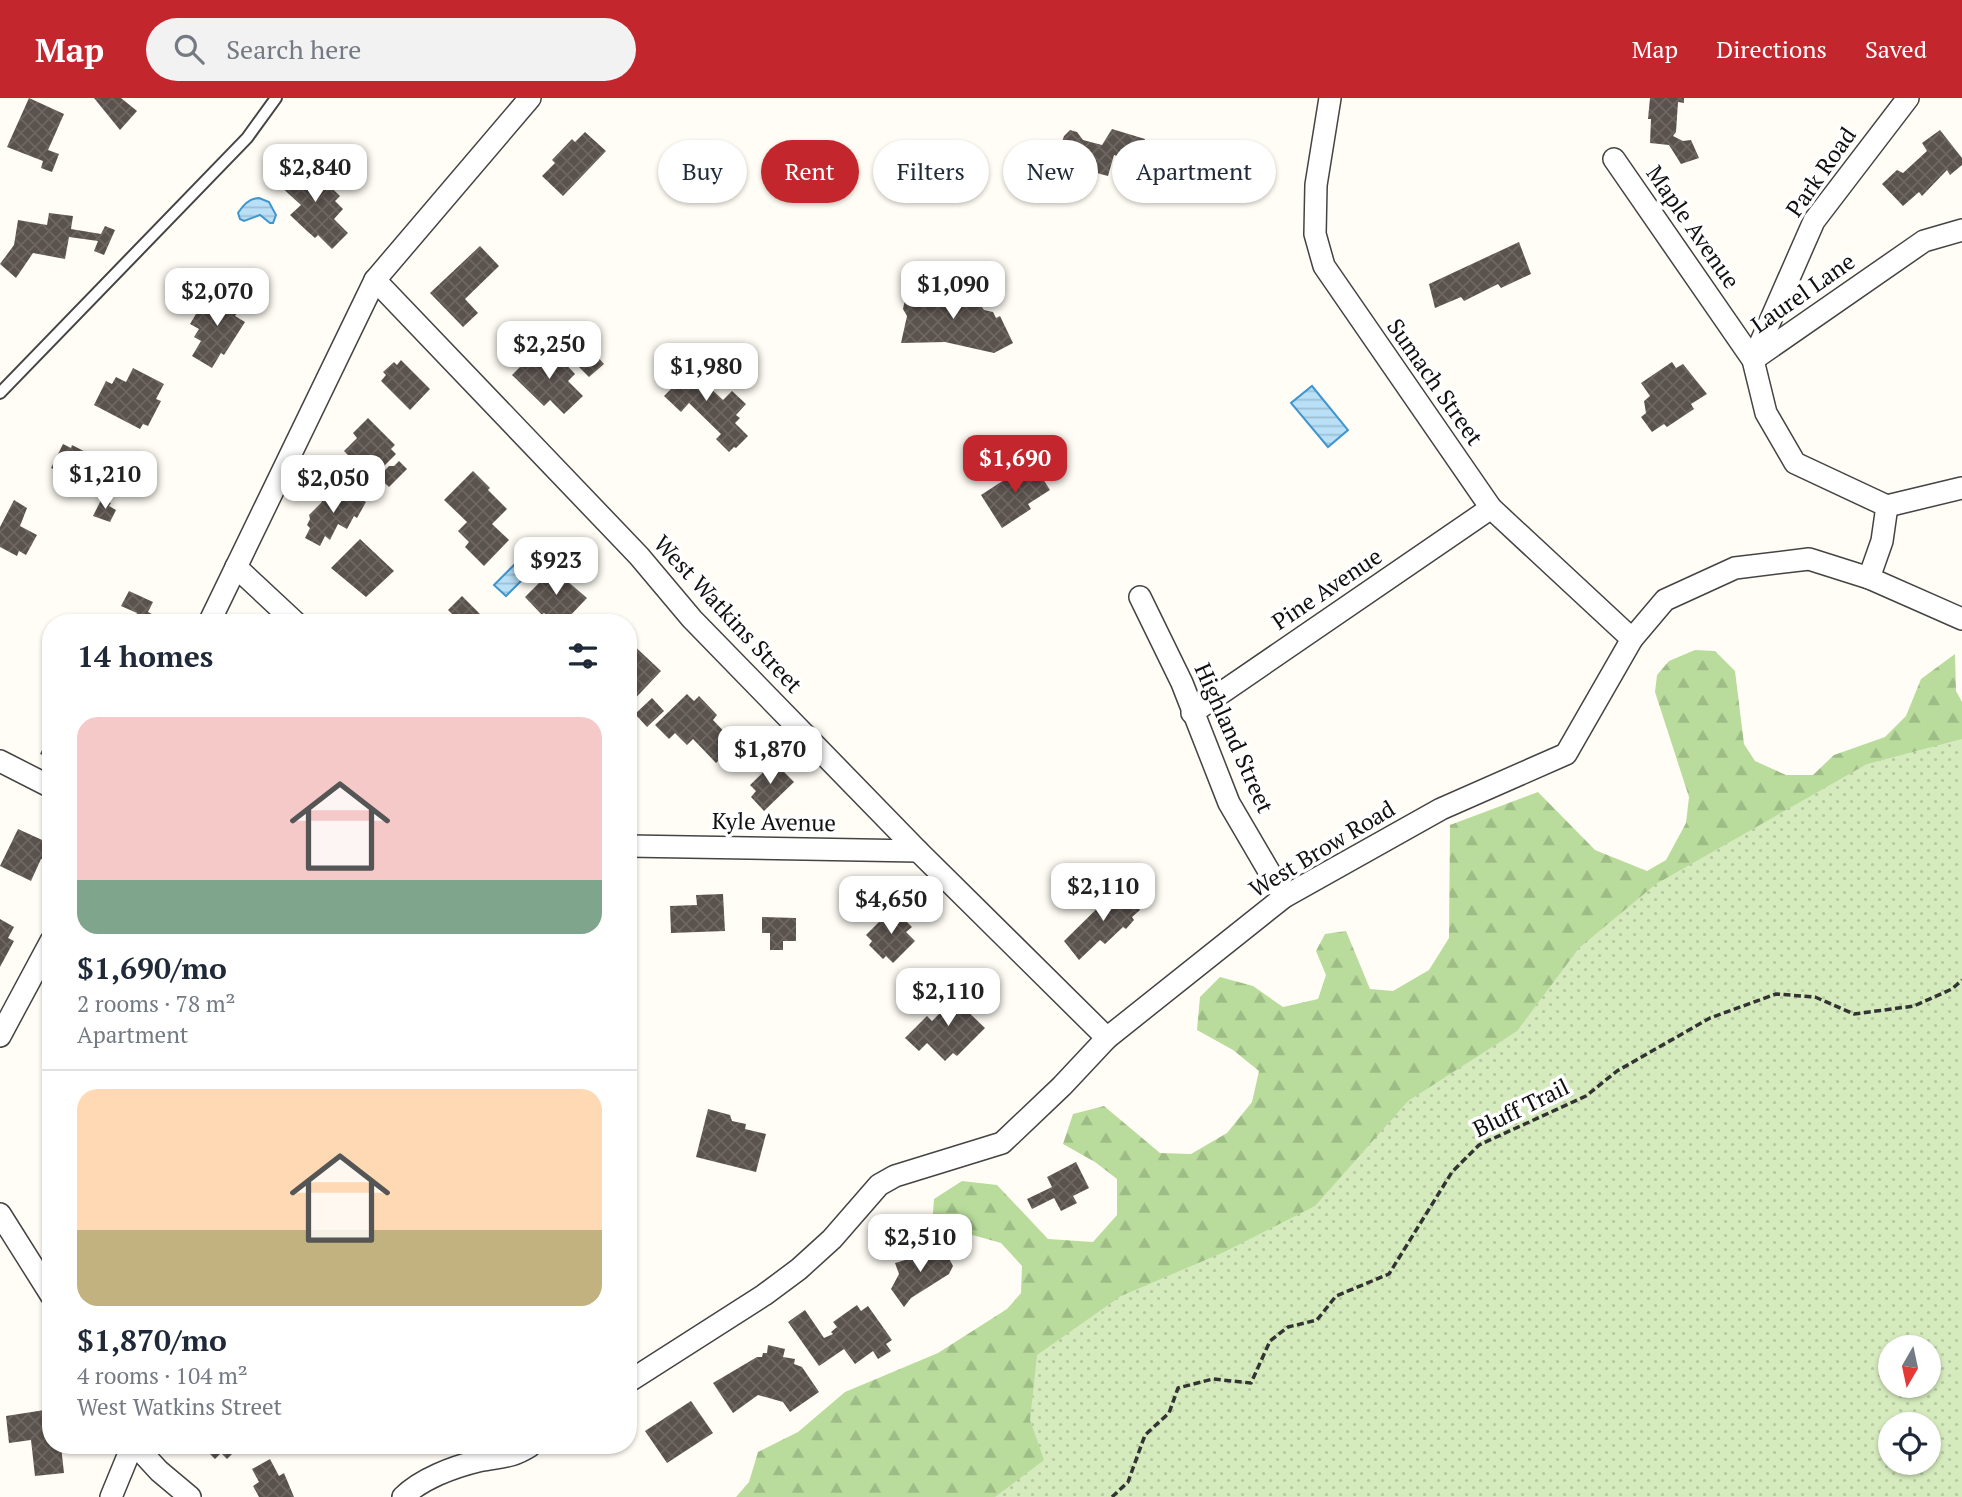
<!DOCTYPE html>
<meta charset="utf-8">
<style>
body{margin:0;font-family:"PT Serif",serif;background:#f2f2f3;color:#1f2937;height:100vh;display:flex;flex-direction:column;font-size:26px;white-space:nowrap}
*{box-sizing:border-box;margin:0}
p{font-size:23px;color:#747a83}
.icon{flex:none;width:38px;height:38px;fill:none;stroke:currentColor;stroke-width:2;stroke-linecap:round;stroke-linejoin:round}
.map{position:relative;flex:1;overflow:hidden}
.panel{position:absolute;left:42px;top:516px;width:595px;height:840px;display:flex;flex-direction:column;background:#fff;border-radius:28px;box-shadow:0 2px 5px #0004}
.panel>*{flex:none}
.top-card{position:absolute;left:658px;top:42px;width:665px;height:63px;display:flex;gap:14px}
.needle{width:46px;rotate:189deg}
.tools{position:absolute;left:1878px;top:1237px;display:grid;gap:14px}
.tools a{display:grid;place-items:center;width:63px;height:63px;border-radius:50%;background:#fff;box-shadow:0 2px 5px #0004;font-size:35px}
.price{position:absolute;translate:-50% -60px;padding:0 16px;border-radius:14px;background:#fff;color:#222;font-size:23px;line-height:46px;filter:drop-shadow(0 2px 4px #0008)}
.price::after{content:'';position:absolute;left:50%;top:42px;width:21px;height:16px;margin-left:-10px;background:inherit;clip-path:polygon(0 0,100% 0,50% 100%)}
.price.current{background:#c4262e;color:#fff}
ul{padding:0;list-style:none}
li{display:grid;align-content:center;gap:14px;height:371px;padding:0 35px}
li+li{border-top:2px solid #e0e1e3}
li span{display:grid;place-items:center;height:217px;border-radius:21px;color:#555}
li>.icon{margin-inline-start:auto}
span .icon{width:126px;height:126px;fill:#fffc;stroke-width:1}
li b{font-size:30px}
h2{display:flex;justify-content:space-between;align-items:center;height:84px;padding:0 35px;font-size:30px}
.chip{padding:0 24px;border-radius:32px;background:#fff;box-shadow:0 2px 5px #0004;font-size:24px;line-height:63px}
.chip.current{background:#c4262e;color:#fff}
header{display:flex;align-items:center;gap:42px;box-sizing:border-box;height:98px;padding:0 35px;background:#c4262e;color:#fff}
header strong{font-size:33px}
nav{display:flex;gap:38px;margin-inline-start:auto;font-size:24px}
.search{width:490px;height:63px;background:#f2f2f3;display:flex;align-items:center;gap:18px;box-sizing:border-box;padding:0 24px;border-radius:38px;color:#747a83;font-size:26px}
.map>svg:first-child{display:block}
.forest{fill:url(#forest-firs);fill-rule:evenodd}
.park{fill:url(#park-dots);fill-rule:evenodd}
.water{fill:url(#water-rules);stroke:#3f96cf;stroke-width:2}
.building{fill:url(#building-cross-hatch)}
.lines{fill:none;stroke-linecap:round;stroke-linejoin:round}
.service-casing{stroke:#444;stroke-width:14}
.minor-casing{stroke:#444;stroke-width:24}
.path{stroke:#333;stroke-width:3.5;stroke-dasharray:7 3.5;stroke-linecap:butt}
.service{stroke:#fff;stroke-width:10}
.minor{stroke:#fff;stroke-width:21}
.labels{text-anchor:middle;stroke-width:7;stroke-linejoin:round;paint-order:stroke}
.street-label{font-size:23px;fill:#111;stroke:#fff}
</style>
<header>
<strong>Map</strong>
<div class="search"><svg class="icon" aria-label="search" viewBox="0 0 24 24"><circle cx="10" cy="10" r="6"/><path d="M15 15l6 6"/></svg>Search here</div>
<nav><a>Map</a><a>Directions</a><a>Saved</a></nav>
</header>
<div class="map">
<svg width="1962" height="1399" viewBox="0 0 1962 1399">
<defs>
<pattern id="forest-firs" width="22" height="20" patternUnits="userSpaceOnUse" patternTransform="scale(1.75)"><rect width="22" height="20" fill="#b9dc9c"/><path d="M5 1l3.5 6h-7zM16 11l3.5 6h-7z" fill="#9ebc85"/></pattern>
<pattern id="park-dots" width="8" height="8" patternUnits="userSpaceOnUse" patternTransform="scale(1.75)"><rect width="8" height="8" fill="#d5ebbd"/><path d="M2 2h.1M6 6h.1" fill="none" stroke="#b6c8a1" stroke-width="1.8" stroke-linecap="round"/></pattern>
<pattern id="water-rules" width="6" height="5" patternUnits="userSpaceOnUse" patternTransform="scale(1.75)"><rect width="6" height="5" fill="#b9e0f7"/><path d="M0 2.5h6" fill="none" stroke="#9ebfd3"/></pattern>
<pattern id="building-cross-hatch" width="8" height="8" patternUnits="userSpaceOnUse" patternTransform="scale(1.75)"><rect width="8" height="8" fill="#5a524d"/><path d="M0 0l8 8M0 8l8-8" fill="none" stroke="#6d6662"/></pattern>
</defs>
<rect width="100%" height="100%" fill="#fffdf5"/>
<path class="forest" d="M1695,552L1715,553L1735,573L1744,646L1755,663L1786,677H1813L1834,657L1885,639L1906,618L1921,581L1955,556L1956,593L1962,604V1399H736L749,1384L758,1354L798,1334L845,1294L938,1255L1007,1211L1021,1195L1022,1168L1001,1145L962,1134L932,1130L934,1101L962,1083L997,1087L1048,1141L1093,1144L1117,1117V1081L1095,1064L1063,1046L1073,1016L1104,1008L1160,1055L1191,1056L1227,1035L1252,1004L1259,973L1233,952L1197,932L1200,899L1220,879L1253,888L1283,909L1318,901L1326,877L1316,853L1325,836L1346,833L1370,891L1393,893L1429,872L1449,840L1450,727L1538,694L1595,752L1647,773L1666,762L1686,725L1689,699L1655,594L1657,577L1669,563ZM1890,1250H1928V1288H1890ZM1890,1326H1928V1365H1890Z"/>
<path class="park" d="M1962,641V1399H995L1044,1362L1030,1322L1037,1257L1121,1198L1224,1154L1315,1108L1408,1003L1517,933L1579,850L1656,786L1867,666ZM1890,1250H1928V1288H1890ZM1890,1326H1928V1365H1890Z"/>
<g class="water">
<path d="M259,100L269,104L276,117L273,125H270L260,117L244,123L240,121L238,115C243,107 250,100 259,100Z"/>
<path d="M1312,288L1348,332L1328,349L1291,305Z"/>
<path d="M516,465L528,476L506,498L494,487Z"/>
</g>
<g class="building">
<path d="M29,0L64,16L48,52L59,56L52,74L41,70L43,63L7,49Z"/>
<path d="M94,0H121L137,13L120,32Z"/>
<path d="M1650,0H1684V5L1678,4L1676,34L1673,38L1683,43L1691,42L1699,60L1681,66L1669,47L1650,45L1651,21H1648Z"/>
<path d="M1112,31L1145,41L1142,50L1154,54L1150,68L1114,57L1108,78L1055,64L1064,38L1070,32L1077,34L1083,42L1102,47Z"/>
<path d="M1940,32L1962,60V67L1950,77L1947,72L1922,98L1919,94L1903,108L1882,86L1897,72L1903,75L1927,53L1922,45Z"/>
<path d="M585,34L606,53L563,98L542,78L555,65L552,62L572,41L575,44Z"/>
<path d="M301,61L340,98L335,103L343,111L334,121L348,135L332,151L318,137L315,140L307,133L290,117L301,107L279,87L290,77L288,74Z"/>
<path d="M49,115L73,118L71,131L101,136L105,128L115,132L104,157L94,153L98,143L69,139L65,161L33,155L16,180L0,166L14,147L18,122L47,127Z"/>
<path d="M1519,144L1531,176L1501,190L1498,186L1464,203L1461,199L1435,210L1429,186Z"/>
<path d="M480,148L499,168L465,201L478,215L463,229L430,195Z"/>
<path d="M908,187H918L925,197L950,201V190L971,194L984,204L981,208L984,212L993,214L996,220L1000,218L1013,245L994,255L945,244L901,245L907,218L903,211Z"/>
<path d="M224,193L243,205L235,218L245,224L224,257L221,255L212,270L192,258L201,243L194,239L199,231L190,226L205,201L216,207Z"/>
<path d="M538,251L553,267L560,260L575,276L568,283L583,298L564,316L550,302L544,308L512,277Z"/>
<path d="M593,254L604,266L589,279L577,267L576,261L585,263Z"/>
<path d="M664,260L689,281L703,268L714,278L706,286L723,302L732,293L746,306L736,317L740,320L735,325L748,338L736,350L734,349L729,354L716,341L721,336L689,305L681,314L664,298L673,289L666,283L669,280L656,268Z"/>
<path d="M401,262L430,291L410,312L381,283L386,277L383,274L394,264L397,267Z"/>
<path d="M1672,264L1676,270L1683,266L1707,296L1691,306L1694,311L1667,329L1664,326L1652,334L1641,319L1646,315L1644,303L1650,298L1641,285Z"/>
<path d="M133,270L164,286L156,301L161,303L148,328L143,326L140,331L94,307L106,283L112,286L116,279L126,284Z"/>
<path d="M368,320L395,347L391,351L396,356L384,368L375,359L371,362L367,358L358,367L344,353L357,340L353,335Z"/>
<path d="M63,346L71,350L72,347L111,367L94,395L56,376L58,373L51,370Z"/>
<path d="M399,363L407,371L389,389L378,379L389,368H394Z"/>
<path d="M1032,364L1050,392L1028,406L1031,411L1002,430L981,397Z"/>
<path d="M473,373L490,390L488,392L507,411L492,426L509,442L484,468L465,449L469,444L458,433L467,424L444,402Z"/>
<path d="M332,388L366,404L357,420L354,418L347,431L338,426L330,442L325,438L320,448L305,440L310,430L307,427L310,421L309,417L321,405Z"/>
<path d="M102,400L111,405L109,408L116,412L110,424L93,418Z"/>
<path d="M14,402L27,410L20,428L37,437L26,457L19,453L17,458L0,449V429Z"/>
<path d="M360,441L394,473L366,499L331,470Z"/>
<path d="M553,471L587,500L566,522L560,516L553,523L544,515L542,517L525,499Z"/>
<path d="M129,493L153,504L148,514L170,525H132L137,515L121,508Z"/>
<path d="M462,498L482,518L475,525H461L448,512Z"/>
<path d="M628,542L661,573L628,608Z"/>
<path d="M687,596L694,603L699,598L717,617L713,622L736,646L716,665L693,641L687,647L675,635L669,641L655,627Z"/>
<path d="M652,600L664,613L647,629L635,616Z"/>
<path d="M48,640L51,641V661L40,656Z"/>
<path d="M774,664L794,684L764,713L751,699L756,693L750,687Z"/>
<path d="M628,680H637L636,714H628Z"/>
<path d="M18,731L51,746L45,762L41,761L31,783L0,768Z"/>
<path d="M1120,788L1140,812L1132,819L1134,822L1126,831L1123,829L1105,846L1100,842L1079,862L1064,843Z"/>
<path d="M723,796L725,833L671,835L670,808L697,807L696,797Z"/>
<path d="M893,810L912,829L906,834L915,843L893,865L886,858L883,861L869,847L872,843L866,837Z"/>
<path d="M762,819L796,820V843H783V852H770V835H762Z"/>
<path d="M0,821L14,829L8,840L14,843L0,869Z"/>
<path d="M957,889L968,900L961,907L985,930L957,958L953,955L945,963L927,945L919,953L905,940L927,918L932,923L945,910L941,905Z"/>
<path d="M708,1011L730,1017L732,1023L746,1026L745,1031L766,1036L756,1074L696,1059Z"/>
<path d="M1076,1064L1089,1090L1073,1098L1077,1105L1061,1113L1054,1100L1032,1111L1027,1101L1052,1089L1047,1079Z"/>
<path d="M944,1151L953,1168L949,1176L911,1200L904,1209L891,1191L899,1176L895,1165Z"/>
<path d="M857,1207L861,1213L868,1208L892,1242L886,1246L891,1253L878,1261L873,1253L855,1266L844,1251L819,1268L788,1224L805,1212L824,1240L833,1236L831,1234L837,1229L833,1224Z"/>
<path d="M768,1247L785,1251L783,1259L795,1261L794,1266L802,1269L819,1294L790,1314L783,1304L758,1297L733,1315L713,1285L757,1259H762L763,1255H767Z"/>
<path d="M691,1303L713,1335L667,1365L645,1333Z"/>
<path d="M51,1311V1348H61L64,1375L35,1378L31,1342L9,1345L6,1318Z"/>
<path d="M202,1348H240L227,1361L221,1355L215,1361Z"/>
<path d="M270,1361L279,1378L284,1375L294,1399H259L253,1388L259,1384L252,1371Z"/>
</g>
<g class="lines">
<g class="service-casing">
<path id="service" d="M0,295L247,40L276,0"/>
</g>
<g class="minor-casing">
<g id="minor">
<path d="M1330,0L1316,87L1315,136L1324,168L1491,410L1632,541"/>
<path d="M1614,61L1753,262L1766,315L1795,365L1887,408"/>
<path d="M375,182L639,458L692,521L918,753L1107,940"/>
<path d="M1754,261L1924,143L1962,132"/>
<path d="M1753,262L1814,123L1908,0"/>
<path d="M1887,408L1962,390"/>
<path d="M236,469L296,525"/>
<path d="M1869,480L1882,443L1887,408"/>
<path d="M1140,499L1182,585L1229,705L1284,799"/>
<path d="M209,525L375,182L530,0"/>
<path d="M1192,615L1491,410"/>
<path d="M0,663L51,689"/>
<path d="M628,748L918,753"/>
<path d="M0,938L51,843"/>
<path d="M0,1116L51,1197"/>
<path d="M628,1284L764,1197L799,1171L832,1141L879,1087L895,1078L1002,1045L1062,988L1107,940L1284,799L1441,711L1566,656L1632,541L1665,502L1735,470L1809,461L1869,480L1962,521"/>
<path d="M136,1348L159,1373L190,1399"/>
<path d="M111,1399L132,1348"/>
<path d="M403,1399C421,1381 453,1369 478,1363C501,1358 509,1361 530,1348"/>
</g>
</g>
<path class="path" d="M1112,1399L1128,1384L1145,1337L1169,1315L1178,1290L1213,1281L1251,1285L1270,1243L1288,1229L1317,1222L1336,1198L1389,1176L1452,1074L1479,1047L1586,998L1617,973L1710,920L1776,896L1815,899L1854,916L1914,908L1952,891L1962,882"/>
<use href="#service" class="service"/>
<use href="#minor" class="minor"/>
</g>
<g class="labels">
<g class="street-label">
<text transform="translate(1821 74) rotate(-55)" y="8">Park Road</text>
<text transform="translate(1693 129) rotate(55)" y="8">Maple Avenue</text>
<text transform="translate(1803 195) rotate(-35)" y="8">Laurel Lane</text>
<text transform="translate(1435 284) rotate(55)" y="8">Sumach Street</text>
<text transform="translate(1327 491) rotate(-34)" y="8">Pine Avenue</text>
<text transform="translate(728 516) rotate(47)" y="8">West Watkins Street</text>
<text transform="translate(1234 640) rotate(66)" y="8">Highland Street</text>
<text transform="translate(774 724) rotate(1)" y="8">Kyle Avenue</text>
<text transform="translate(1322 751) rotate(-31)" y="8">West Brow Road</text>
<text transform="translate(1521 1010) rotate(-26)" y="8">Bluff Trail</text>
</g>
</g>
</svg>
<div class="tools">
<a><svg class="needle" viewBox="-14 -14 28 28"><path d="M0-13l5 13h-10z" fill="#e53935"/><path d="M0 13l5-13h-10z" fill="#747a83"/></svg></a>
<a><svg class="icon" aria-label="locate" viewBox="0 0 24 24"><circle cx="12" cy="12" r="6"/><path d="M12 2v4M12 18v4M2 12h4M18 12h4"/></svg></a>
</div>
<b class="price" style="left:315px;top:106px">$2,840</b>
<b class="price" style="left:953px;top:223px">$1,090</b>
<b class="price" style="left:217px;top:230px">$2,070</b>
<b class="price" style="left:549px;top:283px">$2,250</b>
<b class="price" style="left:706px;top:305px">$1,980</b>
<b class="price current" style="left:1015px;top:397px">$1,690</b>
<b class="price" style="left:105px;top:413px">$1,210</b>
<b class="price" style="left:333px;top:417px">$2,050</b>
<b class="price" style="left:556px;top:499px">$923</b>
<b class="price" style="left:770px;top:688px">$1,870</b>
<b class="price" style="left:1103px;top:825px">$2,110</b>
<b class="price" style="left:891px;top:838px">$4,650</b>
<b class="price" style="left:948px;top:930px">$2,110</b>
<b class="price" style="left:920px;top:1176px">$2,510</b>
<div class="top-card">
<a class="chip">Buy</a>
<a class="chip current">Rent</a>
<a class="chip">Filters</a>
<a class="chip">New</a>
<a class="chip">Apartment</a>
</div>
<section class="panel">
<h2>14 homes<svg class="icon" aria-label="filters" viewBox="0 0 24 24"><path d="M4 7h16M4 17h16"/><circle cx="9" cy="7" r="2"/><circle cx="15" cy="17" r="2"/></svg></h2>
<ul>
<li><span style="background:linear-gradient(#f6c9c9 75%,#7fa58c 0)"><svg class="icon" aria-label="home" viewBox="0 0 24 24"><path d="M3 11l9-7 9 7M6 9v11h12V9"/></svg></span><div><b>$1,690/mo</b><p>2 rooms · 78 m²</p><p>Apartment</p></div></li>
<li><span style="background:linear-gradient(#ffd9b3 65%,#c2b280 0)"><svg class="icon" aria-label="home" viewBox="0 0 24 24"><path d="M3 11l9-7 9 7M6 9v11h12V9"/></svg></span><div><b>$1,870/mo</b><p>4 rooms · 104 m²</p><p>West Watkins Street</p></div></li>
</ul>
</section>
</div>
